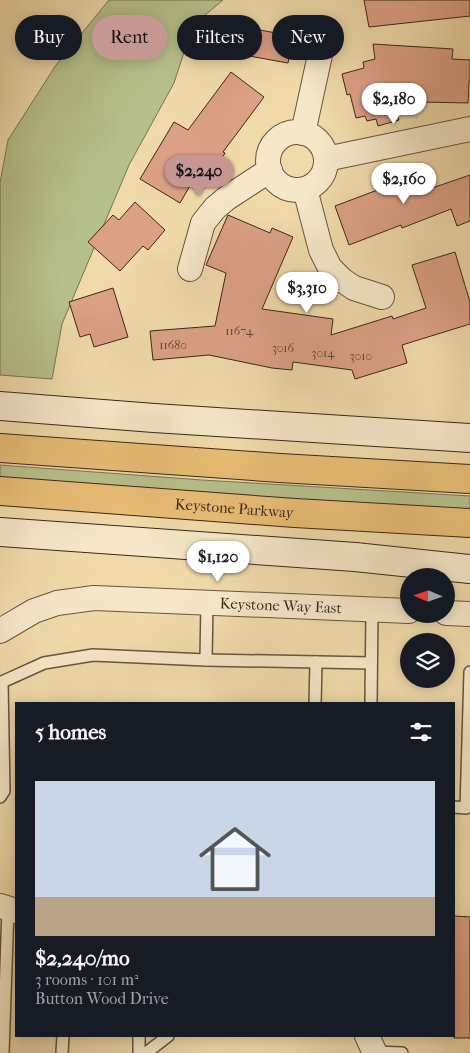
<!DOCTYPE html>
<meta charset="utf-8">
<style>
body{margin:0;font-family:"IM FELL French Canon",serif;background:#242831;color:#f1f3f6;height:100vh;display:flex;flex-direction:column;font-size:19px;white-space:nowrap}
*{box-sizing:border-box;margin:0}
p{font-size:16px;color:#9ea1a6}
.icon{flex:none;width:28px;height:28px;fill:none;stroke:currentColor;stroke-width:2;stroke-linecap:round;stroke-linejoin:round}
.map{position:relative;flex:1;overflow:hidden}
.drawer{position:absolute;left:15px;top:702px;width:440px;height:335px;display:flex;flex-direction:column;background:#171b24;border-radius:0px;box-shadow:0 2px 12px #0003}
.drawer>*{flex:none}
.banner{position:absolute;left:15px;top:15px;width:440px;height:45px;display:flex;gap:10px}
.needle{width:32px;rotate:272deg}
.tools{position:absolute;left:400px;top:568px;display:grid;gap:10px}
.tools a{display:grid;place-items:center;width:55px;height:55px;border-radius:50%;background:#171b24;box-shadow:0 2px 12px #0003;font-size:25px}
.price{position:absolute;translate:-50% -42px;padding:0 11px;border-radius:18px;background:#fff;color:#222;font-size:16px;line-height:32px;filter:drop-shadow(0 1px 2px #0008)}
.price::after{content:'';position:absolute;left:50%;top:30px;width:15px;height:11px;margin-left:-8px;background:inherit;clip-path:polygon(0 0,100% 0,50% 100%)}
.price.on{background:#c59692;color:#111}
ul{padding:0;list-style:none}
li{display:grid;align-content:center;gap:10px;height:265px;padding:0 20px}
li span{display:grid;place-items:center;height:155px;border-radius:0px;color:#555}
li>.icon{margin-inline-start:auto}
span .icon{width:90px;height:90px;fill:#fffc;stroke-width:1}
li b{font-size:21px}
h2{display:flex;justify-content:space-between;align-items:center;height:60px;padding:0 20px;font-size:21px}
.tag{padding:0 18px;border-radius:22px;background:#171b24;box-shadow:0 2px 12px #0003;font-size:18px;line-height:45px}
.tag.on{background:#c59692;color:#111}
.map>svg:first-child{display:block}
.green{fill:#b6c08b;stroke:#787453}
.building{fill:#dca085;stroke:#3a271b}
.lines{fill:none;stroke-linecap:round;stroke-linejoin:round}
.lane-casing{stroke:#68543f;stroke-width:14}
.street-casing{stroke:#68543f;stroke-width:26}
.secondary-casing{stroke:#3a271b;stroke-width:30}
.highway-casing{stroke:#3a271b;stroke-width:30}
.lane{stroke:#f5e7c8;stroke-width:11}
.street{stroke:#f5e7c8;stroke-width:24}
.secondary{stroke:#f5e7c8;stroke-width:28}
.highway{stroke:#e8bd75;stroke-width:28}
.labels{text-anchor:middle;stroke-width:4;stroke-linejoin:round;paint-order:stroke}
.number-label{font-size:12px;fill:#624536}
.street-label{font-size:15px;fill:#3a271b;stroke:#f5e7c8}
</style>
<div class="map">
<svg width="470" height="1053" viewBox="0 0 470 1053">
<rect width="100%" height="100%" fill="#f0daaa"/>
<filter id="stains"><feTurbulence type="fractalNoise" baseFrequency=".004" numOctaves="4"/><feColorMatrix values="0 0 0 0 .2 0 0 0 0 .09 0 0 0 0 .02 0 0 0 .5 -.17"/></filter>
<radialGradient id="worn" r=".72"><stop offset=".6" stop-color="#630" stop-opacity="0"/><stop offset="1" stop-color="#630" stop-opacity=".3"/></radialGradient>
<g class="green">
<path d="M109,0H223L193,25L174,83L129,165L62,324L52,379L0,375V183L8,140L56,65Z"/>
<path d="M0,465L202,480L470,496V511L0,479Z"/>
</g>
<g class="building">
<path d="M364,0H470V16L369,27Z"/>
<path d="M254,29L293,36L288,63L249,56Z"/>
<path d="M373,44L453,49L452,59L470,60V81H469L468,103L422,102L396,109L399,120L378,126L376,119L367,121L365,116L356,118L350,94L347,95L342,74L364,68L363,62L375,59Z"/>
<path d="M231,72L264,97L223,152L225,153L214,172L202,165L180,203L140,179L174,122L188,130Z"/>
<path d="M424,167L432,188L470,175V221L457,226L451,209L402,228L401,225L349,245L335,206L396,183L394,178Z"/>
<path d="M135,202L165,230L148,250L143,246L120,271L88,242L113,215L119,220Z"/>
<path d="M228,215L270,233L272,228L293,237L262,309L333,319L331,335L392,316L393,319L426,308L412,265L455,252L470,302V324L402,345L407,363L355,379L352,370L293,362L292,370L272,368L209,355L153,360L150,331L215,326L226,273L206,265Z"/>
<path d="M113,288L128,337L94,347L90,334L80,337L69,302Z"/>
<path d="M454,916L470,917V1038H454Z"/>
</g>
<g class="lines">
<g class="lane-casing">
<g id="lane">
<path d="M206,660L371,663"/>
<path d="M315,704L316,662"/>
<path d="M371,704L372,609"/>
<path d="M0,797L4,791L2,682L44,663L93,655L206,660L207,602"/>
<path d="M454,807L466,808L470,672"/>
<path d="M139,1036V1053"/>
<path d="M375,1052L402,1053"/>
<path d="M3,1053L8,909"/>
<path d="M62,1053L63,1036"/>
<path d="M146,1053L168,1036"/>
</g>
</g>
<g class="street-casing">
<g id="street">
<circle cx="297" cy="161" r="29"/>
<path d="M303,133L320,55"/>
<path d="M326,159L470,129"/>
<path d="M305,189L321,250L330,268L342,280L354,288L382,297"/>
<path d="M190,269L203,223L215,208L227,198L270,170"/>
<path d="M446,613L470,614"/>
<path id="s1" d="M0,631L34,611L57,603L94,598L409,611"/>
<path d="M0,906L16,911"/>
<path d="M367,1036L375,1053"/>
</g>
</g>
<g class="secondary-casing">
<g id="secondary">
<path d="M0,406L154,418L470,438"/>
<path d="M0,532L355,557L470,569"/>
</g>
</g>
<g class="highway-casing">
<g id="highway">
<path d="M0,448L280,468L470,479"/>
<path id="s2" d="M0,491L295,513L470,523"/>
</g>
</g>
<use href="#lane" class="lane"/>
<use href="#street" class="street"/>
<use href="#secondary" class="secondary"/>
<use href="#highway" class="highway"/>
</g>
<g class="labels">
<g class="number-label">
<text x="239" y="335">11674</text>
<text x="173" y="349">11680</text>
<text x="283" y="352">3016</text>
<text x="323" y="357">3014</text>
<text x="361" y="360">3010</text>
</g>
<g class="street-label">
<text dy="5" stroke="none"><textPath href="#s2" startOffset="235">Keystone Parkway</textPath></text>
<text dy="5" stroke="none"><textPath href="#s1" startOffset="288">Keystone Way East</textPath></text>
</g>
</g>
<rect width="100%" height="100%" filter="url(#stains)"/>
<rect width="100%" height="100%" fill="url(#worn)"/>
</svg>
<div class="tools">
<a><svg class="needle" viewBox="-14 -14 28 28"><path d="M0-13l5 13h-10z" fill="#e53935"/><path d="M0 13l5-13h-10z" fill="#9ea1a6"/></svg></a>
<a><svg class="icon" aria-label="layers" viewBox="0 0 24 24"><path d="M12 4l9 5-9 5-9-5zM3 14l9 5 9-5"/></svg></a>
</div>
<b class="price" style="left:394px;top:125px">$2,180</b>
<b class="price on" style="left:199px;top:197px">$2,240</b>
<b class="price" style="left:404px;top:205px">$2,160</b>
<b class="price" style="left:307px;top:314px">$3,310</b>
<b class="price" style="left:218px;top:583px">$1,120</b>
<div class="banner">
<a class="tag">Buy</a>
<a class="tag on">Rent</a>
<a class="tag">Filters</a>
<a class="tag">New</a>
</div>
<section class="drawer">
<h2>5 homes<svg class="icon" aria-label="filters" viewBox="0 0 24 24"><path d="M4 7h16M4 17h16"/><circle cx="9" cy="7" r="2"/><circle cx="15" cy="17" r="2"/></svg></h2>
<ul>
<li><span style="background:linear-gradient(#c9d6e8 75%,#b9a48a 0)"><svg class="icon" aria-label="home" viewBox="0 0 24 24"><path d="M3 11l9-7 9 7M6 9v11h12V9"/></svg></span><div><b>$2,240/mo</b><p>3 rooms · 101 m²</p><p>Button Wood Drive</p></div></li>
</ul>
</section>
</div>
